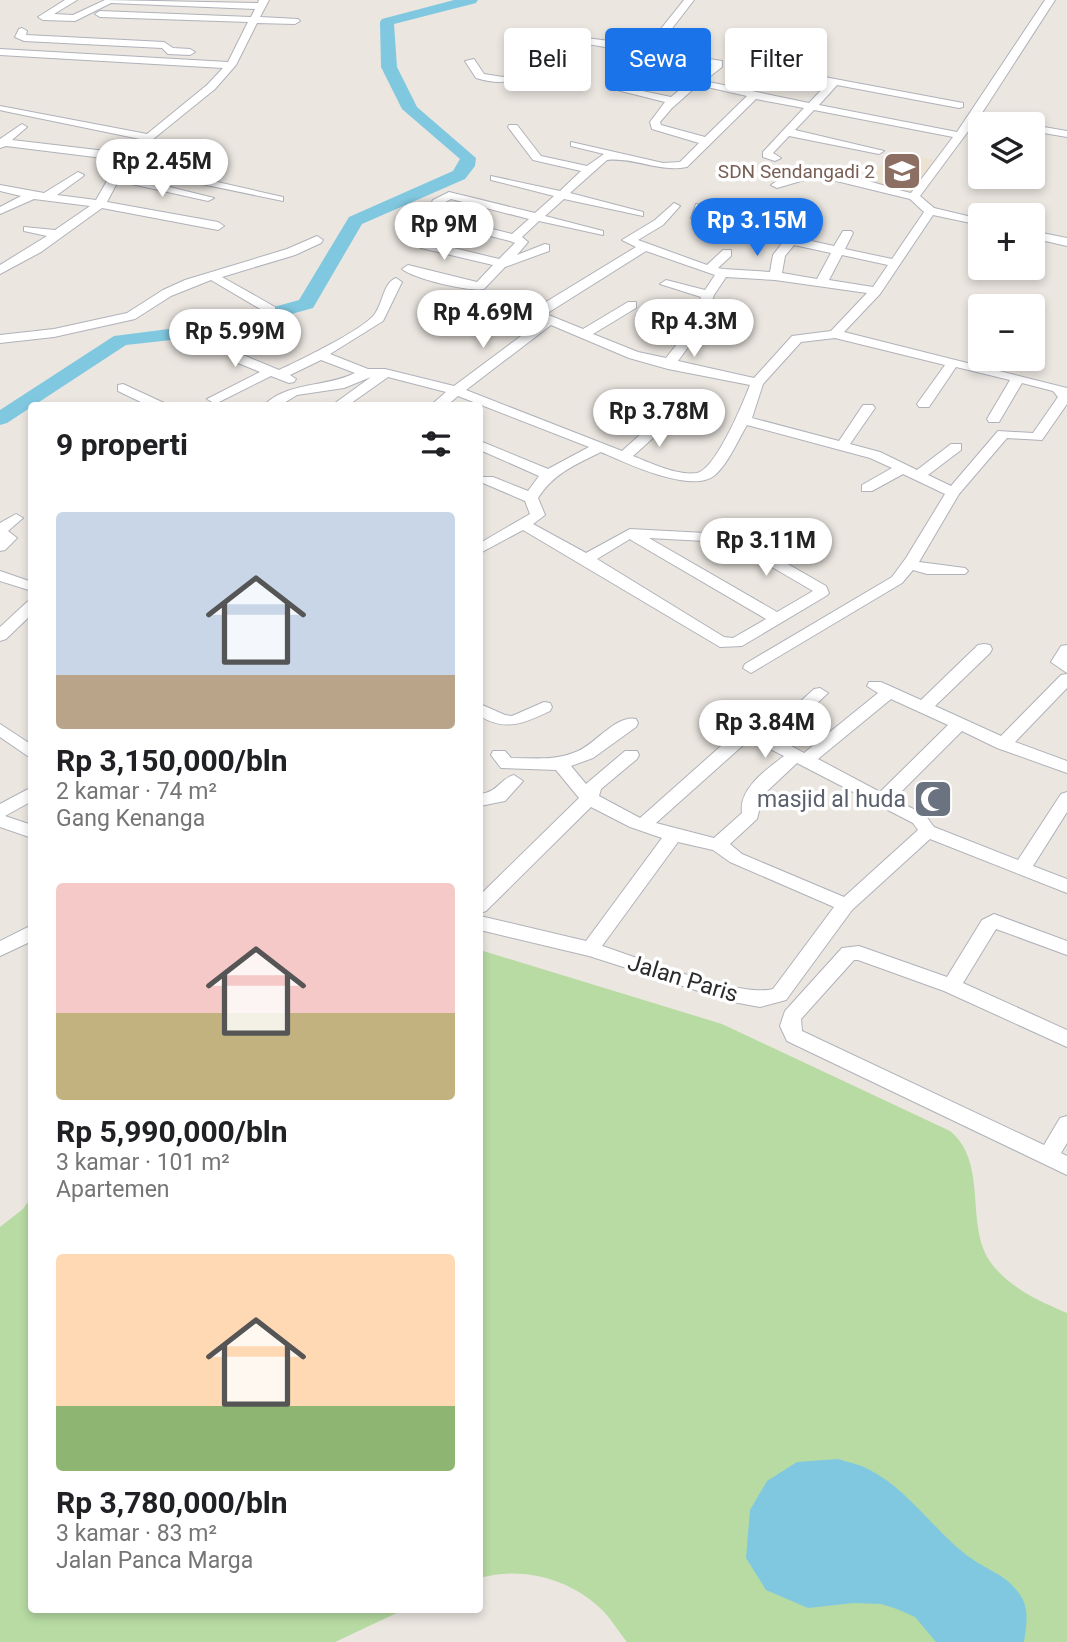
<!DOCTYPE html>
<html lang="id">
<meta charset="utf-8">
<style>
body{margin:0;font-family:Roboto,sans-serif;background:#f6f6f6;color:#202124;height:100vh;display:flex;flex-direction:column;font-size:26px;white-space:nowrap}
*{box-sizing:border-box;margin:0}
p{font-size:23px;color:#757577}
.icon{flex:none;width:38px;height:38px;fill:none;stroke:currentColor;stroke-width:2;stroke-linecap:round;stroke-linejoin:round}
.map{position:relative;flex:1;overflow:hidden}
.details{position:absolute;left:28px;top:402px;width:455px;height:1211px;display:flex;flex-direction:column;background:#fff;border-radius:7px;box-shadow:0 4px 10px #0003}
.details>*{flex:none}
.top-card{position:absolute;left:504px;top:28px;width:457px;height:63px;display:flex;gap:14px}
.controls{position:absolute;left:968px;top:112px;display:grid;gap:14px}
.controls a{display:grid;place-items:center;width:77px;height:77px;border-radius:7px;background:#fff;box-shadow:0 4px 10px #0003;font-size:35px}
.price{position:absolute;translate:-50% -60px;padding:0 16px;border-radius:24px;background:#fff;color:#222;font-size:23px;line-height:46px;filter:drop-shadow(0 2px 4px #0008)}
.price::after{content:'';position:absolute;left:50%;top:42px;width:21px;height:16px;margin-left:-10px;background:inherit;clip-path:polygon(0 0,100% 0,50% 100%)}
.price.on{background:#1a73e8;color:#fff}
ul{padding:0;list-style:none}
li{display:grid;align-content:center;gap:14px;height:371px;padding:0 28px}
li span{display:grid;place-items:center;height:217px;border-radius:7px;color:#555}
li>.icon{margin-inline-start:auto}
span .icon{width:126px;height:126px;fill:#fffc;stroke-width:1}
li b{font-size:30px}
h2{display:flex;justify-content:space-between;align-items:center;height:84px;padding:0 28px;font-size:30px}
.pill{padding:0 24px;border-radius:7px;background:#fff;box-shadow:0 4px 10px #0003;font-size:24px;line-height:63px}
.pill.on{background:#1a73e8;color:#fff}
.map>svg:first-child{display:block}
.education{fill:#ebe2d1}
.green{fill:#b7dba3}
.water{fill:#80c8e0}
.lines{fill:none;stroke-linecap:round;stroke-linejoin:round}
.river{fill:#80c8e0;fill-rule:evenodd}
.street-casing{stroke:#b0b2ba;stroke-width:2}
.street{fill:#fff;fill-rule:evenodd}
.labels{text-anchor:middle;stroke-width:7;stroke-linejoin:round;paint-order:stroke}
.far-education-label{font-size:19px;fill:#785e54;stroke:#fff;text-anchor:end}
.worship-label{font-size:23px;fill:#5b616d;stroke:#fff;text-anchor:end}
.street-label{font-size:23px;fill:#2b2b2b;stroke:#fff}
</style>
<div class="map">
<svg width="1067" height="1642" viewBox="0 0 1067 1642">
<rect width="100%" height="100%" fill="#ebe6e0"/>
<path class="education" d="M891,151L935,160L912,193L869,183Z"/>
<g class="green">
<path d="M480,950L722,1024L950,1131C989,1163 964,1225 991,1263C1010,1288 1039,1301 1067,1313V1642H627C618,1631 610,1617 600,1608C569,1578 520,1566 480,1578Z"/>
<path d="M31,1198L32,1610H403L335,1642H0V1227L23,1209Z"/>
</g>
<path class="water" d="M838,1459C847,1462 859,1464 868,1469C912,1491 937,1537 978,1563C995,1573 1013,1580 1023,1600C1029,1612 1026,1629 1024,1642H936L915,1617L897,1609L881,1604L854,1603L808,1608L766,1590L746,1558L750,1510L767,1481L797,1462Z"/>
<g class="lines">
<path class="river" d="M454,0H478L476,3L394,24L397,67L417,107L476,158L475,166L465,179L362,224L313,308L217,335L126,345L7,423L0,425V410L114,336L216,323L299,300L349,217L453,171L460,159L402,109L381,67L380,22L382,19Z"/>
<g class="street-casing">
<g id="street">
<path d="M65,0H77L54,14L73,15L105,0L258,3L259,0H269L260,17L298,19L300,21L295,24L257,23L236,65L215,89L131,157L129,162L283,197V201L125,168L121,175L214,198L208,201L118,181L107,202L218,222L224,226L218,230L102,208L41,252L0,274V265L47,236L24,231V227L55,230L90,206L34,199L0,214V207L21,196L0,191V185L44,193L78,172L84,175L82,177L57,195L96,200L119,160L6,146L0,148V139L22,124L27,127L12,140L123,153L140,139L4,111L0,110V106L147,134L207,85L223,68L0,55V49L228,62L248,22L100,17L95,14L100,11L251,17L255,9L111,3L75,21L43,20L38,17Z"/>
<path d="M684,0H694L660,44C628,60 592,38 559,44C518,52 533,95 476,78L465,61L474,59L484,74L503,77C520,70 526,50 544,43C576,29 613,46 646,43L652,40Z"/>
<path d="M1045,0H1055L980,116L1016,124L975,122L920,196L934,208L980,219V225L933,215L880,294L844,332L1067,388V404L1042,440L1007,438L959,494L919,562L965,568L968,571L965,574H927L913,570L902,583L751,673L743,668L745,664L892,577L906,558L945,494L903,474L872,491H862V485L892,468L870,458L747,425C738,440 728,464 715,475C692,495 624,462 601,452C576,464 553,474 538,498L545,515L533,524L586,553L630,529L724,534L746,540L826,586L829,593L826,596L742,646L720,647L523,530L480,553V543L530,514L525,501L483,483V477H493L528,491L539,476L480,450V441L548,469L589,447L458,396L446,406H430L446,392L388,377L347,406H331L371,377L344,388L297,395L279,406H263C288,381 325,388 355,373L321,360L290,375L296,379L294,382L289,383L271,376L219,402L214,403L207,399L260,372L233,361V355H243L279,370C299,361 362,330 374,315C383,304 383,283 396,278L402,282L383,321L330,354L368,369H385L454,386L541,321L534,316L536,308L636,247L622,240L655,220L674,203L680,206L663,225L638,240L707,265L723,250H731V256L718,268L723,269L770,272L773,255L783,242L697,223L691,218L696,204L706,206L705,218L834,246L843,231H851L853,233L845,249L892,259L924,212L910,199L824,178H811L777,188L771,185C810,156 870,183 911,193L953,137L814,110L795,130L884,151L879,154L789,136L773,153L781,158L775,161L763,157V152L804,108L756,99L687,167C659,173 635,157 607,160L570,193L643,212V216L564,199L545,216L603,231V235L539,221L522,237L528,242L517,255L545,244L549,245V251L505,267L484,289C468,292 415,279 402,269L408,265L477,282L493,265L421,248L414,240L433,200L449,192L535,213L554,196L491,180V176L560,191L581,171L533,160L508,127L509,125H517L541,156L587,166L604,154L571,146V142L663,163L680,162L699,143L652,129L650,122L665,102L609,88L614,85L671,97L688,83L631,70L630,63L650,50L722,61V67L704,81L809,103L827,84L784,76L772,86L763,84L778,71L787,70L963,103V107L959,108L837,85L819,105L957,132ZM656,55L712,65L694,78L639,66ZM698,85L747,96L705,137L661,125L660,122L672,108ZM451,199L529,219L512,234L437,215L442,204ZM434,222L510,241L515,243L499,259L429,242L426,239ZM794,245L831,253L817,279L782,273L785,256ZM646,251L715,275L705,290L666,280L660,284L701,297L692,325L666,358L638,352L593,334L636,308V302H628L583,329L546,314ZM842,255L888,265L873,287L829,280ZM726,277L775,280L867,293L831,331L792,336L754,378L678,361L704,325L714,295ZM551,325L629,358L668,369L750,385C743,403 716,469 697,473C677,476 651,463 633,456L653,438L666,414L664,411H654L642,433L622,451L466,390ZM835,338L945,365L917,404L919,407H929L956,367L1010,380L987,419L989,422H999L1022,383L1053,391L1058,397L1033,433L998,431L951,486L928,475L961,450V444H951L917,470L880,452L850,444L875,408L873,405H863L839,441L752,418L763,384L801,342ZM649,538L723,542L736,546L813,591L777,612ZM630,539L631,540L766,619L733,638L724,637L597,559Z"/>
<path d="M22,28L27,31L26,35L164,42L173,48L190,49L195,52L190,55L168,54L162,48L24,41L15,37L19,29Z"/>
<path d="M1032,125L1067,131V137L1032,131Z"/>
<path d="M1032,231L1067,238V246L1032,238Z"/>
<path d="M317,236L323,240L321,243L295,255L222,277L275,307V313H267L211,280L171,296L135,319L54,337L0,343V335L54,329L127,313L163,290L185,280L287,249Z"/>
<path d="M123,384L164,403L166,406H149L118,391V385Z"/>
<path d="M16,514L23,518L8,531L17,538L5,550L0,551V523Z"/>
<path d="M0,571L32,582V591L0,581Z"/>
<path d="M32,600V614L6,639L0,641V627L27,602Z"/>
<path d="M984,644L990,645L992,649L990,653L935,706L1001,736L1061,675L1067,674V688L1015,742L1067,761V773L997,748L962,731L894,799L925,815L934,827L1018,860L1061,794L1067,792V812L1033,866L1067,879V893L930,839L852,910L786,1000L760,1007L733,1002L589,956L480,930V916L586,941L662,838L630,827L591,807L486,911L480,913V895L579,798L556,770L501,768L491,755L493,751H505L511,758C535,758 557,761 578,751C595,744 617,714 636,719L638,723L636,727L593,758L571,766L586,784L625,751H637L639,755L637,759L601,789L599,796L640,818L739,730L751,727L766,733L814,689L820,688L828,693L779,739L804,753L878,693L867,686L869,682H881L921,700L978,645ZM891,699L948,725L880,792L818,759ZM750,739L784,756C767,769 738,789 742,813L714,838L656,823ZM797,763L913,823L918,830L844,897L742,854L730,844L757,819L763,795ZM678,842L713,850L730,862L834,907L773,989C740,998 639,958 602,946Z"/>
<path d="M1067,645V673L1051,662L1061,646Z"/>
<path d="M544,702L550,703L552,707L550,711C524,723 506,732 480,716V704L505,715L512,716Z"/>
<path d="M0,724L32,745V759L0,737Z"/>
<path d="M514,775L523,781L505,801L480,806V794C500,791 499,779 514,775Z"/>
<path d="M32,787V801L5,816L32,825V838L0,827V804Z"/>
<path d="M994,914L1067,941V955L996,929L963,983L1067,1030V1047L944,991L858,960H854L801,1019L802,1031L1044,1145L1060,1118L1067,1116V1143L1061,1153L1067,1156V1175L787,1041L780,1026L785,1011L842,948L859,946L947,977L982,920Z"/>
<path d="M32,925V941L0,956V941Z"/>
</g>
</g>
<use href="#street" class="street"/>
</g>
<defs>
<g id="school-square" transform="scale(2.0125)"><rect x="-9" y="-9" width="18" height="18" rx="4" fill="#8d6e63" stroke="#fff"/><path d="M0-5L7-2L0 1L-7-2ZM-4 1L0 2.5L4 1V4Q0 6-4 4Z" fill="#fff"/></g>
<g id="mosque-square" transform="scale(2.0125)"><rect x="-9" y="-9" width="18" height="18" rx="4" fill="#6b7280" stroke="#fff"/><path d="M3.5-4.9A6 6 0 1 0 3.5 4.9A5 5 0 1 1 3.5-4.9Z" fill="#fff"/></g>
</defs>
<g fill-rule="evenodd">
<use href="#school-square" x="902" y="171"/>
<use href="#mosque-square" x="933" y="799"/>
</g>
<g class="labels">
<g class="far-education-label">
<text x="875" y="178">SDN Sendangadi 2</text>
</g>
<g class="worship-label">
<text x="906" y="807">masjid al huda</text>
</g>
<g class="street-label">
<text transform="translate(683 978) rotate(17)" y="8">Jalan Paris</text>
</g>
</g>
</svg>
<div class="controls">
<a><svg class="icon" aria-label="layers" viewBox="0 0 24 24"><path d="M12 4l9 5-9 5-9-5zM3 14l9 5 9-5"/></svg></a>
<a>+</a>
<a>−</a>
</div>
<b class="price" style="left:162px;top:199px">Rp 2.45M</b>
<b class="price on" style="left:757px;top:258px">Rp 3.15M</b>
<b class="price" style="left:444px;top:262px">Rp 9M</b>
<b class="price" style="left:483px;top:350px">Rp 4.69M</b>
<b class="price" style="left:694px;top:359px">Rp 4.3M</b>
<b class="price" style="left:235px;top:369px">Rp 5.99M</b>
<b class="price" style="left:659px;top:449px">Rp 3.78M</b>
<b class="price" style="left:766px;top:578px">Rp 3.11M</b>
<b class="price" style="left:765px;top:760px">Rp 3.84M</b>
<div class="top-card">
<a class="pill">Beli</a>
<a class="pill on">Sewa</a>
<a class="pill">Filter</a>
</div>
<section class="details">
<h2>9 properti<svg class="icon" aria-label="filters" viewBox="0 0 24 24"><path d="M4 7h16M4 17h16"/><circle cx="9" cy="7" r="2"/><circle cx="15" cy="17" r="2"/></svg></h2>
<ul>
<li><span style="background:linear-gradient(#c9d6e8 75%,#b9a48a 0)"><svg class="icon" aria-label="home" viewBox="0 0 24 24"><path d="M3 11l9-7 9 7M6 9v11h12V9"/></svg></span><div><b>Rp 3,150,000/bln</b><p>2 kamar · 74 m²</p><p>Gang Kenanga</p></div></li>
<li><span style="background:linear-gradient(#f6c9c9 60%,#c2b280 0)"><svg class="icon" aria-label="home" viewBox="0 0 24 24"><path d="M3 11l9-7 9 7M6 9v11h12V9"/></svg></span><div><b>Rp 5,990,000/bln</b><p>3 kamar · 101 m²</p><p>Apartemen</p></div></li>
<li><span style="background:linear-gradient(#ffd9b3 70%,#8fb573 0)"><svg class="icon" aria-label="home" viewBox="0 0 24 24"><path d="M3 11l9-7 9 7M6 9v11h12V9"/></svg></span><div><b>Rp 3,780,000/bln</b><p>3 kamar · 83 m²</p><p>Jalan Panca Marga</p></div></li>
</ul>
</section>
</div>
